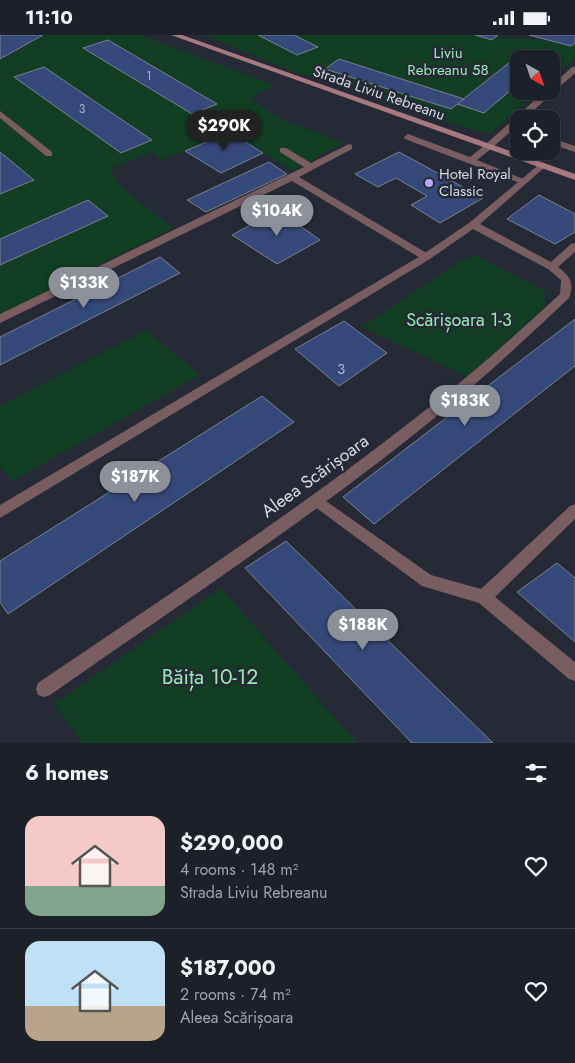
<!DOCTYPE html>
<meta charset="utf-8">
<style>
body{margin:0;font-family:Jost,sans-serif;background:#252830;color:#f1f3f6;height:100vh;display:flex;flex-direction:column;font-size:19px;white-space:nowrap}
*{box-sizing:border-box;margin:0}
p{font-size:16px;color:#a0a3a8}
.icon{flex:none;width:28px;height:28px;fill:none;stroke:currentColor;stroke-width:2;stroke-linecap:round;stroke-linejoin:round}
.map{position:relative;height:708px;overflow:hidden}
.drawer{display:flex;flex-direction:column;background:#1c2028;flex:1}
.drawer>*{flex:none}
.needle{width:32px;rotate:140deg}
.fabs{position:absolute;left:510px;top:15px;display:grid;gap:10px}
.fabs a{display:grid;place-items:center;width:50px;height:50px;border-radius:10px;background:#1c2028;box-shadow:0 1px 4px #0004,0 0 0 1px #3a3e45;font-size:25px}
.price{position:absolute;translate:-50% -42px;padding:0 11px;border-radius:18px;background:#8c9099;color:#fff;font-size:16px;line-height:32px;filter:drop-shadow(0 1px 2px #0008)}
.price::after{content:'';position:absolute;left:50%;top:30px;width:15px;height:11px;margin-left:-8px;background:inherit;clip-path:polygon(0 0,100% 0,50% 100%)}
.price.active{background:#222;color:#fff}
ul{padding:0;list-style:none}
li{display:flex;align-items:center;gap:15px;height:125px;padding:0 25px}
li+li{border-top:1px solid #3a3e45}
li span{display:grid;place-items:center;flex:none;width:140px;height:100px;border-radius:15px;color:#555}
li>.icon{margin-inline-start:auto}
span .icon{width:60px;height:60px;fill:#fffc;stroke-width:1}
li b{font-size:21px}
h2{display:flex;justify-content:space-between;align-items:center;height:60px;padding:0 25px;font-size:21px}
.status{display:flex;justify-content:space-between;align-items:center;height:35px;padding:0 25px;background:#1c2028;direction:ltr}
.status svg{height:14px;fill:currentColor}
.map>svg:first-child{display:block}
.green{fill:#123e23;fill-rule:evenodd}
.building{fill:#36497b;stroke:#7a808f}
.lines{fill:none;stroke-linecap:round;stroke-linejoin:round}
.lane{fill:#7a5d61;fill-rule:evenodd}
.street{fill:#7a5d61;fill-rule:evenodd}
.secondary{fill:#a7797f;fill-rule:evenodd}
.poi-dot{fill:#b8abf7;stroke:#252a36;stroke-width:2}
.labels{text-anchor:middle;stroke-width:5;stroke-linejoin:round;paint-order:stroke}
.far-number-label{font-size:12px;fill:#aeb5c8}
.far-park-label{font-size:15px;fill:#95ebb0;stroke:#252a36}
.far-street-label{font-size:15px;fill:#d6d9e2;stroke:#252a36}
.far-poi-label{font-size:15px;fill:#d6d9e2;stroke:#252a36;text-anchor:start}
.number-label{font-size:15px;fill:#aeb5c8}
.park-label{font-size:18px;fill:#95ebb0;stroke:#252a36}
.street-label{font-size:18px;fill:#d6d9e2;stroke:#252a36}
.near-park-label{font-size:21px;fill:#95ebb0;stroke:#252a36}
</style>
<div class="status"><b>11:10</b><svg viewBox="0 0 49 12"><path d="M0 12V9h3v3zM5 12V6h3v6zM10 12V3h3v9zM15 12V0h3v12zM26 1h20v11H26zM47 4h2v5h-2z"/></svg></div>
<div class="map">
<svg width="575" height="708" viewBox="0 0 575 708">
<rect width="100%" height="100%" fill="#252a36"/>
<g class="green">
<path d="M44,0H140L275,50L254,61L252,64L281,84L344,108L293,136L231,96L162,125L152,117L110,134L120,151L173,193L0,279V230L108,181L88,165L0,204V159L34,144L0,117V26ZM108,5L217,69L216,70L192,79L84,13ZM44,32L152,105H151L122,118L15,42Z"/>
<path d="M204,0H258L297,20L317,12L294,0H475L492,5C511,0 550,6 571,11L575,8V23L551,45V24H537L520,19L464,64L340,24L325,33L450,74L457,69L484,78L519,48V56H539L492,97H479L292,36Z"/>
<path d="M475,220L545,256V271L468,342L362,292L459,227Z"/>
<path d="M146,295L200,340L13,446L0,431V371Z"/>
<path d="M221,553L357,708H82L54,669Z"/>
</g>
<g class="building">
<path d="M0,0H43L0,24Z"/>
<path d="M258,0H294L318,12L297,20Z"/>
<path d="M475,0H498L492,5Z"/>
<path d="M529,0H575V8L571,11Z"/>
<path d="M108,5L217,69L192,79L83,13Z"/>
<path d="M520,19L537,24H519V48L484,78L457,69Z"/>
<path d="M339,24L464,64L451,74L325,34Z"/>
<path d="M44,32L152,105L121,118L14,42Z"/>
<path d="M230,97L263,118L221,138L185,116Z"/>
<path d="M0,117L34,145L0,159Z"/>
<path d="M399,117L483,163L440,188L411,170L427,161L396,143L378,152L355,139Z"/>
<path d="M269,127L287,139L206,177L187,165Z"/>
<path d="M539,160L575,179V197L555,209L507,184Z"/>
<path d="M88,165L108,181L0,230V204Z"/>
<path d="M278,175L320,205L277,229L232,200Z"/>
<path d="M160,222L180,238L0,330V302Z"/>
<path d="M575,284V331L374,489L343,462Z"/>
<path d="M344,286L387,318L339,351L295,314Z"/>
<path d="M262,361L294,387L8,579L0,567V526Z"/>
<path d="M286,506L493,708H412L245,533Z"/>
<path d="M557,528L575,543V607L517,557Z"/>
</g>
<g class="lines">
<g class="lane">
<path d="M0,76L52,117V121H46L0,83Z"/>
<path d="M408,99L470,122L486,109H492V113L477,125L528,146L526,148H520L405,104L404,102Z"/>
<path d="M551,103L575,111V117L551,109Z"/>
<path d="M349,109L352,110V114L299,142L430,220L431,222L430,224H422L292,146L0,288V279L304,132L280,117V113H286L311,128Z"/>
<path d="M316,459L431,540L481,554L570,471L575,469V484L495,562L575,627V646L569,644L479,568L422,551L311,469L309,465L311,461Z"/>
</g>
<g class="street">
<path d="M572,32H575V38L524,84H519V89L492,113H486V109L545,56H551V51Z"/>
<path d="M542,127L545,128V132L480,189L551,227L571,209L575,208V217L558,232C570,241 575,248 569,263C530,300 490,337 448,372C322,476 184,566 50,660L44,662L38,660L36,654L38,648C173,556 310,468 437,366C480,332 520,296 560,259L561,245L548,234L473,194L430,224L0,483V470L422,220L469,188Z"/>
</g>
<path class="secondary" d="M171,0H182L575,139V145Z"/>
</g>
<circle class="poi-dot" cx="429" cy="148" r="5"/>
<g class="labels">
<g class="far-number-label">
<text x="149" y="45">1</text>
<text x="82" y="78">3</text>
</g>
<g class="far-park-label">
<text x="448" y="23">Liviu<tspan x="448" dy="17">Rebreanu 58</tspan></text>
</g>
<g class="far-street-label">
<text transform="translate(379 58) rotate(19)" y="5">Strada Liviu Rebreanu</text>
</g>
<g class="far-poi-label">
<text x="439" y="144">Hotel Royal<tspan x="439" dy="17">Classic</tspan></text>
</g>
<g class="number-label">
<text x="341" y="339">3</text>
</g>
<g class="park-label">
<text x="459" y="291">Scărișoara 1-3</text>
</g>
<g class="street-label">
<text transform="translate(315 441) rotate(-36)" y="6">Aleea Scărișoara</text>
</g>
<g class="near-park-label">
<text x="210" y="649">Băița 10-12</text>
</g>
</g>
</svg>
<div class="fabs">
<a><svg class="needle" viewBox="-14 -14 28 28"><path d="M0-13l5 13h-10z" fill="#e53935"/><path d="M0 13l5-13h-10z" fill="#a0a3a8"/></svg></a>
<a><svg class="icon" aria-label="locate" viewBox="0 0 24 24"><circle cx="12" cy="12" r="6"/><path d="M12 2v4M12 18v4M2 12h4M18 12h4"/></svg></a>
</div>
<b class="price active" style="left:224px;top:117px">$290K</b>
<b class="price" style="left:277px;top:202px">$104K</b>
<b class="price" style="left:84px;top:274px">$133K</b>
<b class="price" style="left:465px;top:392px">$183K</b>
<b class="price" style="left:135px;top:468px">$187K</b>
<b class="price" style="left:363px;top:616px">$188K</b>
</div>
<section class="drawer">
<h2>6 homes<svg class="icon" aria-label="filters" viewBox="0 0 24 24"><path d="M4 7h16M4 17h16"/><circle cx="9" cy="7" r="2"/><circle cx="15" cy="17" r="2"/></svg></h2>
<ul>
<li><span style="background:linear-gradient(#f6c9c9 70%,#7fa58c 0)"><svg class="icon" aria-label="home" viewBox="0 0 24 24"><path d="M3 11l9-7 9 7M6 9v11h12V9"/></svg></span><div><b>$290,000</b><p>4 rooms · 148 m²</p><p>Strada Liviu Rebreanu</p></div><svg class="icon" aria-label="heart" viewBox="0 0 24 24"><path d="M12 20l-8-8c-3-5 5-10 8-4 3-6 11-1 8 4z"/></svg></li>
<li><span style="background:linear-gradient(#bfe0f5 65%,#b9a48a 0)"><svg class="icon" aria-label="home" viewBox="0 0 24 24"><path d="M3 11l9-7 9 7M6 9v11h12V9"/></svg></span><div><b>$187,000</b><p>2 rooms · 74 m²</p><p>Aleea Scărișoara</p></div><svg class="icon" aria-label="heart" viewBox="0 0 24 24"><path d="M12 20l-8-8c-3-5 5-10 8-4 3-6 11-1 8 4z"/></svg></li>
</ul>
</section>
